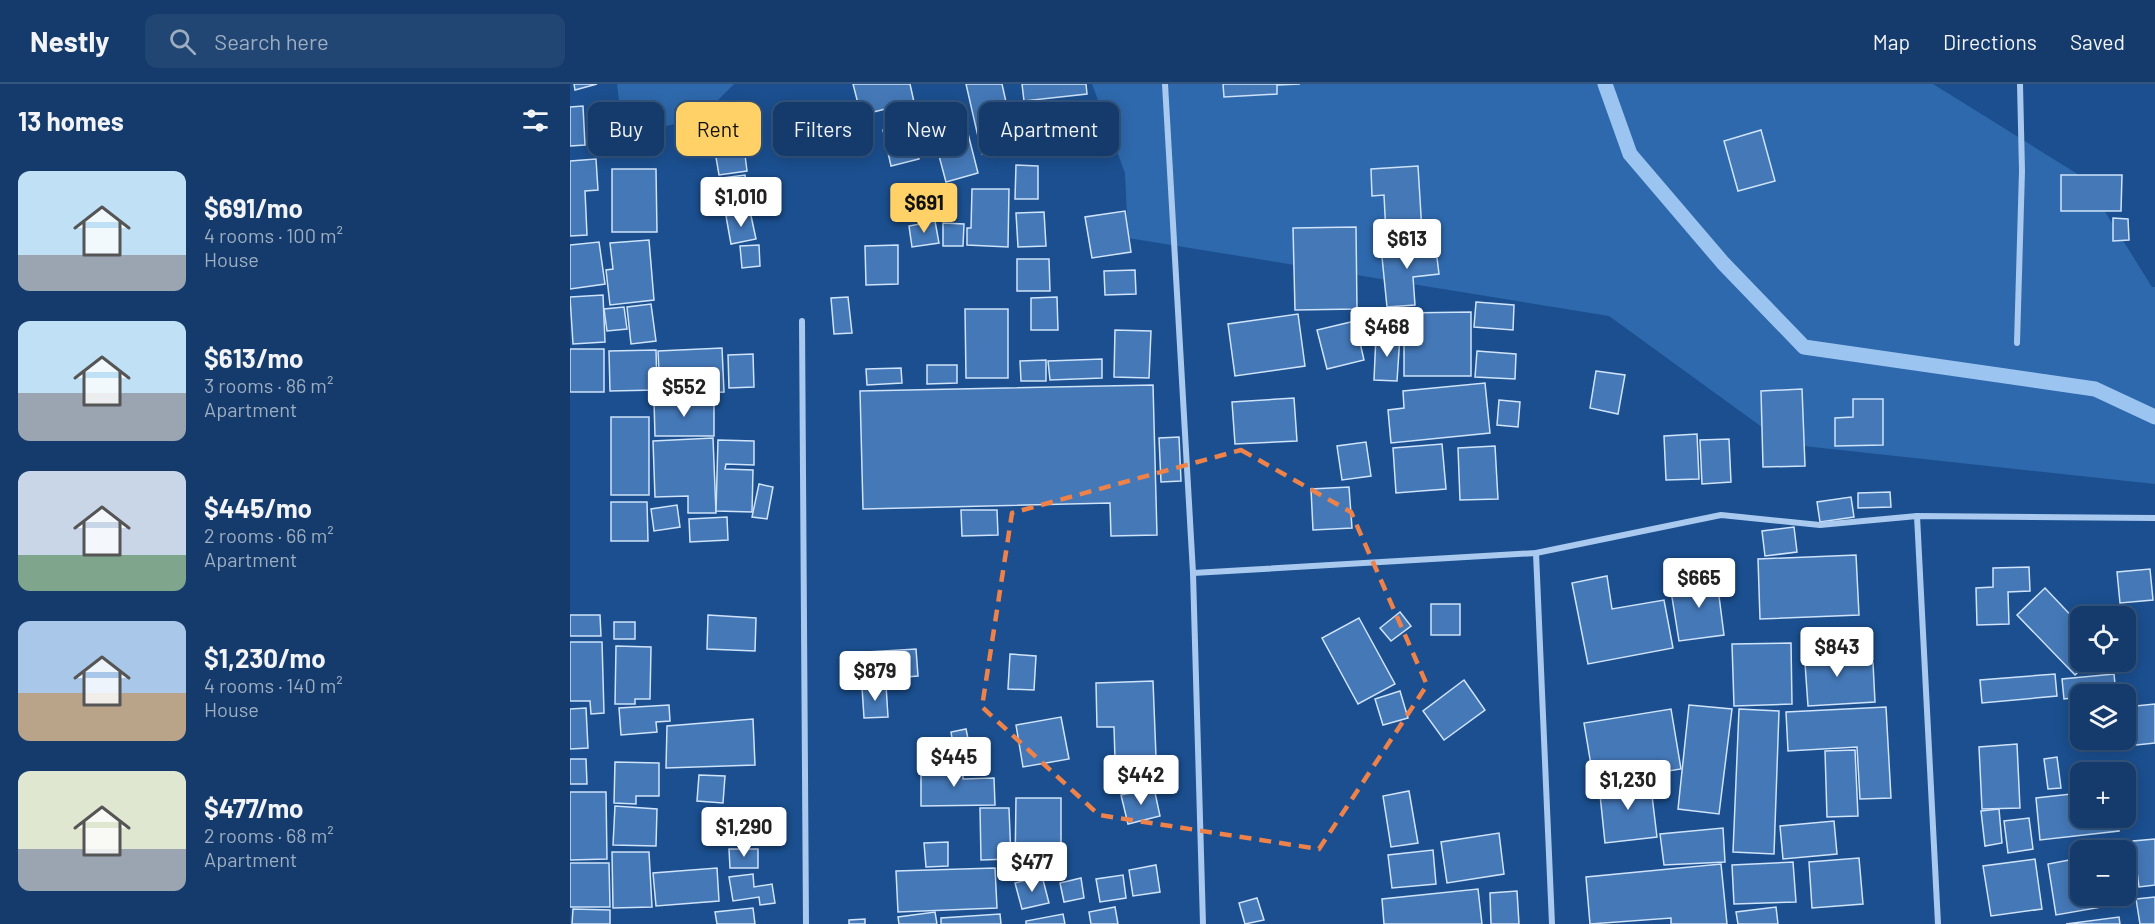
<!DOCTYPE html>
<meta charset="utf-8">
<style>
body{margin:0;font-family:Barlow,sans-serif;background:#214673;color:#f1f3f6;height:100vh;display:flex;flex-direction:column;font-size:22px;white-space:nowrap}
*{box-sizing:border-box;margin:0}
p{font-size:20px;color:#9dadc1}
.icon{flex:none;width:33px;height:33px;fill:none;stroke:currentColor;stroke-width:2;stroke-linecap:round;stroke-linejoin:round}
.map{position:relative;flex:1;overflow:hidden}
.sheet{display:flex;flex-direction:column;background:#143b6b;width:570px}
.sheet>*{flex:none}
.top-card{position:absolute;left:18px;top:18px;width:570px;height:54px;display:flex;gap:12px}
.controls{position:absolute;left:1500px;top:522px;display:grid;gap:12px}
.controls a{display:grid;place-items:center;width:66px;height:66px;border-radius:12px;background:#143b6b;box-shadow:0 3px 15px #0003,0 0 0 2px #33557e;font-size:30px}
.price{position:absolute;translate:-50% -51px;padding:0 14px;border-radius:6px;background:#fff;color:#222;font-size:20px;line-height:39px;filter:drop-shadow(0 2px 3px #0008)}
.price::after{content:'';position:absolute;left:50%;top:36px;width:18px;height:14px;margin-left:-9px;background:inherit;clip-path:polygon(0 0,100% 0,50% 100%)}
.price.active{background:#ffd166;color:#111}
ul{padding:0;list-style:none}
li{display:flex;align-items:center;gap:18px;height:150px;padding:0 18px}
li span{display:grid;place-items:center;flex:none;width:168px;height:120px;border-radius:12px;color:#555}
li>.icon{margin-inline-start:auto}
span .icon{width:72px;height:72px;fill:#fffc;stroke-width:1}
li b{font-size:26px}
h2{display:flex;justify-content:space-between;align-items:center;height:72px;padding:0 18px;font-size:26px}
.tag{padding:0 21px;border-radius:12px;background:#143b6b;box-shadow:0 3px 15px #0003,0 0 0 2px #33557e;font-size:21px;line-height:54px}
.tag.active{background:#ffd166;color:#111}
header{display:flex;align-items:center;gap:36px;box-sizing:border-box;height:84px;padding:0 30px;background:#143b6b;border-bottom:2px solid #33557e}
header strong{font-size:28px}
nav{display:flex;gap:33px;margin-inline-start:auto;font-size:21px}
.search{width:420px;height:54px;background:#214673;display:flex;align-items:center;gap:15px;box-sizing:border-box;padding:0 21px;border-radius:12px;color:#9dadc1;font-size:22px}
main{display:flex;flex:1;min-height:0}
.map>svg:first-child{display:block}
.green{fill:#2e69ad}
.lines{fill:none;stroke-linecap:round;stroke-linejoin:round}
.stream{stroke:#9cc4f0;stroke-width:15}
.building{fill:#4478b7;stroke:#cfe3fa;stroke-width:1.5}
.minor{stroke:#a9c9ee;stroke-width:6}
.marked{fill:none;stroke:#ee8249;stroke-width:4.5;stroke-dasharray:12 8;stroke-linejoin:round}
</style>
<header>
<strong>Nestly</strong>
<div class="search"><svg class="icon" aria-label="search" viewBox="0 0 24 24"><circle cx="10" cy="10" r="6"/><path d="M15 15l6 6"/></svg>Search here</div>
<nav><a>Map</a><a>Directions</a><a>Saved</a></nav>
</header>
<main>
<section class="sheet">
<h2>13 homes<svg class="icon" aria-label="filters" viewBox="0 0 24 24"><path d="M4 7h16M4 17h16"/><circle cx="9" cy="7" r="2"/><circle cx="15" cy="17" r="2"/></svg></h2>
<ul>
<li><span style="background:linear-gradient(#bfe0f5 70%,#9aa5b1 0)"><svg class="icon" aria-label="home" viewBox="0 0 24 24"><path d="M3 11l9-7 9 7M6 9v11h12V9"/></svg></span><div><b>$691/mo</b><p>4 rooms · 100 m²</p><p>House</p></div></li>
<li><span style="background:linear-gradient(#bfe0f5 60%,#9aa5b1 0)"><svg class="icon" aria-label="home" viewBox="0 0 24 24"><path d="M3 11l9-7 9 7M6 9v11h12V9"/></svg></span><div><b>$613/mo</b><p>3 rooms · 86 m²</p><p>Apartment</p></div></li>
<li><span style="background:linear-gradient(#c9d6e8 70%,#7fa58c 0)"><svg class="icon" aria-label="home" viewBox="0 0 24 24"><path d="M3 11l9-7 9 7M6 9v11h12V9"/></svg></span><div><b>$445/mo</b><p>2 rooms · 66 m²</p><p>Apartment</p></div></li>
<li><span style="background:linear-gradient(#a9c7e8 60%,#b9a48a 0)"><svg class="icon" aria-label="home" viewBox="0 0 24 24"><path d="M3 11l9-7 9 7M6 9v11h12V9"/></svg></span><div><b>$1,230/mo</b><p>4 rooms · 140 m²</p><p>House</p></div></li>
<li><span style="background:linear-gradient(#dfe7d0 65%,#9aa5b1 0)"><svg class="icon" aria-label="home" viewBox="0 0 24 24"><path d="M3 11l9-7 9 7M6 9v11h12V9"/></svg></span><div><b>$477/mo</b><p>2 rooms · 68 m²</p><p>Apartment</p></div></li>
</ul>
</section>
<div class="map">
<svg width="1585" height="840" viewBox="0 0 1585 840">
<rect width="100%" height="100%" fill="#1b4f8f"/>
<g class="green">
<path d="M47,0H164L129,35L53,51Z"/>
<path d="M522,0H1363L1514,94L1582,203H1585V400L1215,360L1039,232L558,154L555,89Z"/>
</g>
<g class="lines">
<path class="stream" d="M1035,0L1060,70L1153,179L1234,263L1525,305L1585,333"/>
</g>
<g class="building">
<path d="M4,0H27L5,6Z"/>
<path d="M283,0H340L344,18L291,31Z"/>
<path d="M396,0H432L446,63L412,70Z"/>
<path d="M452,0H516L517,10L454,17Z"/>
<path d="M653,0H730L707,1V10L654,13Z"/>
<path d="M463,18L464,38L444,39L443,19Z"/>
<path d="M13,22L15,61L0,62V23Z"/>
<path d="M391,22L408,89L376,98L368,68L351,73L342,35Z"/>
<path d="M544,26L548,65L481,72L477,33Z"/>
<path d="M341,39L349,75L321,82L313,46Z"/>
<path d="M1191,46L1205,97L1168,107L1154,57Z"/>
<path d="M164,47L165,56L173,55L177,87L149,91L142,50Z"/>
<path d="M26,75L28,106L15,107L17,151L0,152V77Z"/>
<path d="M446,81L468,82V115H445Z"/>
<path d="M848,82L852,148L816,150L814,111L802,112L801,85Z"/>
<path d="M42,85H86L87,148H42Z"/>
<path d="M175,91L179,116L149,121L145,95Z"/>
<path d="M1491,91H1552L1551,127H1491Z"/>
<path d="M402,105H439L438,163L397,161V144H401Z"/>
<path d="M180,127L186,155L161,160L156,132Z"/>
<path d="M555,127L561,168L522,174L515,133Z"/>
<path d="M474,128L476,162L448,163L446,129Z"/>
<path d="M1543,134L1558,135L1559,156L1543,157Z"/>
<path d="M365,137L369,159L342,163L339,142Z"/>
<path d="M373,139L394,140L393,162H373Z"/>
<path d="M786,143L787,225L725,226L723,144Z"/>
<path d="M79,156L84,216L40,221L36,186L43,185L40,159Z"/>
<path d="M865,157L869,190L843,193L845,221L817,223L811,163Z"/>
<path d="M29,158L35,200L0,205V161Z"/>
<path d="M189,161L190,182L172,184L170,162Z"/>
<path d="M328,161V200L296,201L295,162Z"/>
<path d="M447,175H479L480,207H447Z"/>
<path d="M565,186L566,210L535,211L534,187Z"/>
<path d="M33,211L35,258L3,260L0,213Z"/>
<path d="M278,213L282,249L264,250L261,214Z"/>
<path d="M487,213L488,246H461V214Z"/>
<path d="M906,218L944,221L943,246L904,243Z"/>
<path d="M81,220L86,257L61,260L57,223Z"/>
<path d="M54,223L57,245L37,247L34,225Z"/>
<path d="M395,225H438V294H396Z"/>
<path d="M901,228V292H834V229Z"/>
<path d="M728,230L735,282L665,292L658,240Z"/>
<path d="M785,237L794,276L757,285L747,246Z"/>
<path d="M545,246L581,247L579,294L544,293Z"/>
<path d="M806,251L830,252L827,297L804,296Z"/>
<path d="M152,264L154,308L90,310L88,267Z"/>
<rect x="0" y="265" width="34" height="43"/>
<path d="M86,266L87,306L40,307L39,267Z"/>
<path d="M907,267L946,270L945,295L905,293Z"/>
<path d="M183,270L184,303L159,304L158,271Z"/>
<path d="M532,275V294L480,296L478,277Z"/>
<path d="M476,276V297H451L450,277Z"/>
<path d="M357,281H387V299L357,300Z"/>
<path d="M331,284L332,299L297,301L296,285Z"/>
<path d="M1026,287L1055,291L1048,330L1020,324Z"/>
<path d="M915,299L920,349L821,359L818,326L834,324L833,307Z"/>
<path d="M583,301L587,451L541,452L540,419L293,425L290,307Z"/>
<path d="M1232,305L1235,382L1193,383L1191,307Z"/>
<path d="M724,314L727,357L665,360L662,318Z"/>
<path d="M1283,315H1313V361L1265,362V334L1283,333Z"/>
<path d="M144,316V352H85L84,317Z"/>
<path d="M929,316L950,318L948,343L927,341Z"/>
<rect x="41" y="333" width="38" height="78"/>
<path d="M1127,350L1129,395L1096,396L1094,352Z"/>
<path d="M609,353L611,397L591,398L589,354Z"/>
<path d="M143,354L146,429H118V412L85,413L83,357Z"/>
<path d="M1159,355L1161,398L1132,400L1130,356Z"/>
<path d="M148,356L184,357V381L156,380L155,385L183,386L182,428L146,427Z"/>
<path d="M796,358L801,392L772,396L767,362Z"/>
<path d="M872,360L876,405L826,409L823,364Z"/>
<path d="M925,362L928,415L890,416L888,364Z"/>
<path d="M189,400L203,403L197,435L182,433Z"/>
<path d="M779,403L782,444L743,446L741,405Z"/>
<path d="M1320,408L1321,423L1288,424V409Z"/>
<path d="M1281,413L1284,433L1250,438L1247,418Z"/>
<path d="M41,418H77L78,457H41Z"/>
<path d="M107,421L110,443L84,447L81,425Z"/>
<path d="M391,426H427L428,451L392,452Z"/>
<path d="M157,433L158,456L120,458L119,435Z"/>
<path d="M1224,443L1227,468L1195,472L1192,447Z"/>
<path d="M1286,471L1289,531L1190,535L1188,475Z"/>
<path d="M1145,481L1154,551L1109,557L1101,507L1133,503L1131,484Z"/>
<path d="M1459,483L1460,507L1438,508L1439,540L1407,541L1406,504L1423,503V484Z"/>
<path d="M1580,485L1583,516L1550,519L1547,488Z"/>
<path d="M1037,492L1042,525L1094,516L1103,564L1018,580L1002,499Z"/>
<path d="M1475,504L1510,541V578H1519L1505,591L1447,531Z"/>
<rect x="861" y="520" width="29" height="31"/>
<path d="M830,528L841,542L821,557L810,544Z"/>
<path d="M0,531H30L31,552H0Z"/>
<path d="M138,531L186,534L185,567L137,565Z"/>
<path d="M789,534L825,600L788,620L752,554Z"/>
<rect x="44" y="538" width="21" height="17"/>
<path d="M0,558H32L34,629L21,630L20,617H0Z"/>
<path d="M1221,559L1222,620L1164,622L1162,560Z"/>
<path d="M46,562L81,563L80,615H65V620H45Z"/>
<path d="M1278,562L1280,581L1303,579L1305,618L1238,622L1234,565Z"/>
<path d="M346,565L348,592L298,596L297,568Z"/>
<path d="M440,570L466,572L464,606L438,605Z"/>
<path d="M1485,590L1487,612L1412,619L1410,596Z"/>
<path d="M1544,590L1546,610H1510V613L1494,615L1492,595Z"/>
<path d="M894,596L915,626L874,656L853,627Z"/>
<path d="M583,597L586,673L545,675L544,643H527L526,599Z"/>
<path d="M316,601L318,633L294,634L292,603Z"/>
<path d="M830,607L838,634L813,641L805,615Z"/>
<path d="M1585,620V659L1557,662L1556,623Z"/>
<path d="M99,621L100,637L86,638L87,648L51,651L49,624Z"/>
<path d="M1119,621L1162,625L1149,730L1108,725Z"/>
<path d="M1316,623L1321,714L1290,715L1287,663L1218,667L1216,628Z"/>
<path d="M16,624L18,664L0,665V625Z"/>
<path d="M1101,625L1111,685L1024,699L1014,639Z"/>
<path d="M1169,625L1209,627L1204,770L1163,768Z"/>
<path d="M491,633L499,675L453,683L446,641Z"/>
<path d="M183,635L185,681L96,684L97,642Z"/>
<path d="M396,645L401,669L385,672L381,648Z"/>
<path d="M1447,660L1450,724L1412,725L1409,663Z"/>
<path d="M1285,666L1288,732L1257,733L1255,667Z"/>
<path d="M1487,673L1491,704L1478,705L1474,675Z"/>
<path d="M0,675H16L17,700H0Z"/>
<path d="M45,678L89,679V712H66V720L44,719Z"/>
<path d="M393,682V695L424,694L425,721L351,722V683Z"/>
<path d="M129,691L155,692L153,719L127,717Z"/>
<path d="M1080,695L1087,753L1035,759L1029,701Z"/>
<path d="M584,704L590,732L558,740L551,711Z"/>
<path d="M839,707L848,759L821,763L813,712Z"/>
<path d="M0,708H36L37,775L0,776Z"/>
<path d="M1510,709V734H1547L1549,747L1470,756L1466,714Z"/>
<path d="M446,714H491V785L445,784Z"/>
<path d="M45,722L87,725L86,762L43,761Z"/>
<path d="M410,724H439L441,775L411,776Z"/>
<path d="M1429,725L1432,759L1415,762L1411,727Z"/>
<path d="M1459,734L1463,765L1438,769L1434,737Z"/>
<path d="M1264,737L1267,770L1213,775L1210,742Z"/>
<path d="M1153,744L1155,778L1094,781L1090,750Z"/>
<path d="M929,749L934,790L877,799L871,758Z"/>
<path d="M1585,755V801L1569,803L1563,757Z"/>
<path d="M378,758V782L356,783L354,759Z"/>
<path d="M159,765H188V784H160Z"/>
<path d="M863,766L866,800L822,804L818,771Z"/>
<path d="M42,768H79L82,823L43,824Z"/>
<path d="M1289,774L1293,820L1242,824L1239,778Z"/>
<path d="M1510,774V812H1547L1549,820L1486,831L1478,780Z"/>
<path d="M1465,775L1472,825L1421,832L1413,782Z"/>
<path d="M1223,778L1226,818L1164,820L1162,781Z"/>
<path d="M0,779H39L40,823H0Z"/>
<path d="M1151,780L1157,840H1101V834L1020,840L1016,793Z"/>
<path d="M586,781L590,808L563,812L559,786Z"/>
<path d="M147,784L149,817L86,822L83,789Z"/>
<path d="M425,784L427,824L328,828L326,787Z"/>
<path d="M183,790L184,803L202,800L205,819L190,821L189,813L163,817L159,793Z"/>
<path d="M553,791L556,814L530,818L526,795Z"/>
<path d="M472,792L479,819L452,825L445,799Z"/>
<path d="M511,794L514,814L494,818L490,799Z"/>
<path d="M908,805L912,840H814L812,815Z"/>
<path d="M947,807L949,840H921L920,809Z"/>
<path d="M1585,813V840H1570L1566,815Z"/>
<path d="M687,814L694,836L675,840L669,819Z"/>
<path d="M545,823L548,840H521L519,828Z"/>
<path d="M1206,823L1208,840H1168L1166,828Z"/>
<path d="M183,824L185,840H147L145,828Z"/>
<path d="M3,825L40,826V840H2Z"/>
<path d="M365,828L367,840H329L328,833Z"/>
<path d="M430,830L431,840H371V834Z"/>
<path d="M493,830L495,840H456V837Z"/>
<path d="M1549,833L1550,840H1496Z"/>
<path d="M295,835V840H279V836Z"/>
</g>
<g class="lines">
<g class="minor">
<path d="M595,0L623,489L633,840"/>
<path d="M232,237L236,840"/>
<path d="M1447,259L1452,87L1450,0"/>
<path d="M1347,432L1368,840"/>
<path d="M966,469L982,840"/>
<path d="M623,489L966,469L1151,431L1250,441L1347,432L1585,434"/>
</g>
</g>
<path class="marked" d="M671,366L781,428L857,601L749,765L529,731L412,623L442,429Z"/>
</svg>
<div class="controls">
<a><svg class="icon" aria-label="locate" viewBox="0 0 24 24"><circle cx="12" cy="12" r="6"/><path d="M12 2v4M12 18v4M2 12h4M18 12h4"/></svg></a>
<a><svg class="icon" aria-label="layers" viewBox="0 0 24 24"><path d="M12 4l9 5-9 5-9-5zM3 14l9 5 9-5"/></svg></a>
<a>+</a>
<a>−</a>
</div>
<b class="price" style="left:171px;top:144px">$1,010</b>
<b class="price active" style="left:354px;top:150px">$691</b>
<b class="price" style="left:837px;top:186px">$613</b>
<b class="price" style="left:817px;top:274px">$468</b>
<b class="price" style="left:114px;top:334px">$552</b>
<b class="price" style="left:1129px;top:525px">$665</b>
<b class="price" style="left:1267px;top:594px">$843</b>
<b class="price" style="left:305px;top:618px">$879</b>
<b class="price" style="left:384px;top:704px">$445</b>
<b class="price" style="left:571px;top:722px">$442</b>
<b class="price" style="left:1058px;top:727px">$1,230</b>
<b class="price" style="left:174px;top:774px">$1,290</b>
<b class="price" style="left:462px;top:809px">$477</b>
<div class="top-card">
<a class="tag">Buy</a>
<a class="tag active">Rent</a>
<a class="tag">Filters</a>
<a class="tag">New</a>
<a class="tag">Apartment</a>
</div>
</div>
</main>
